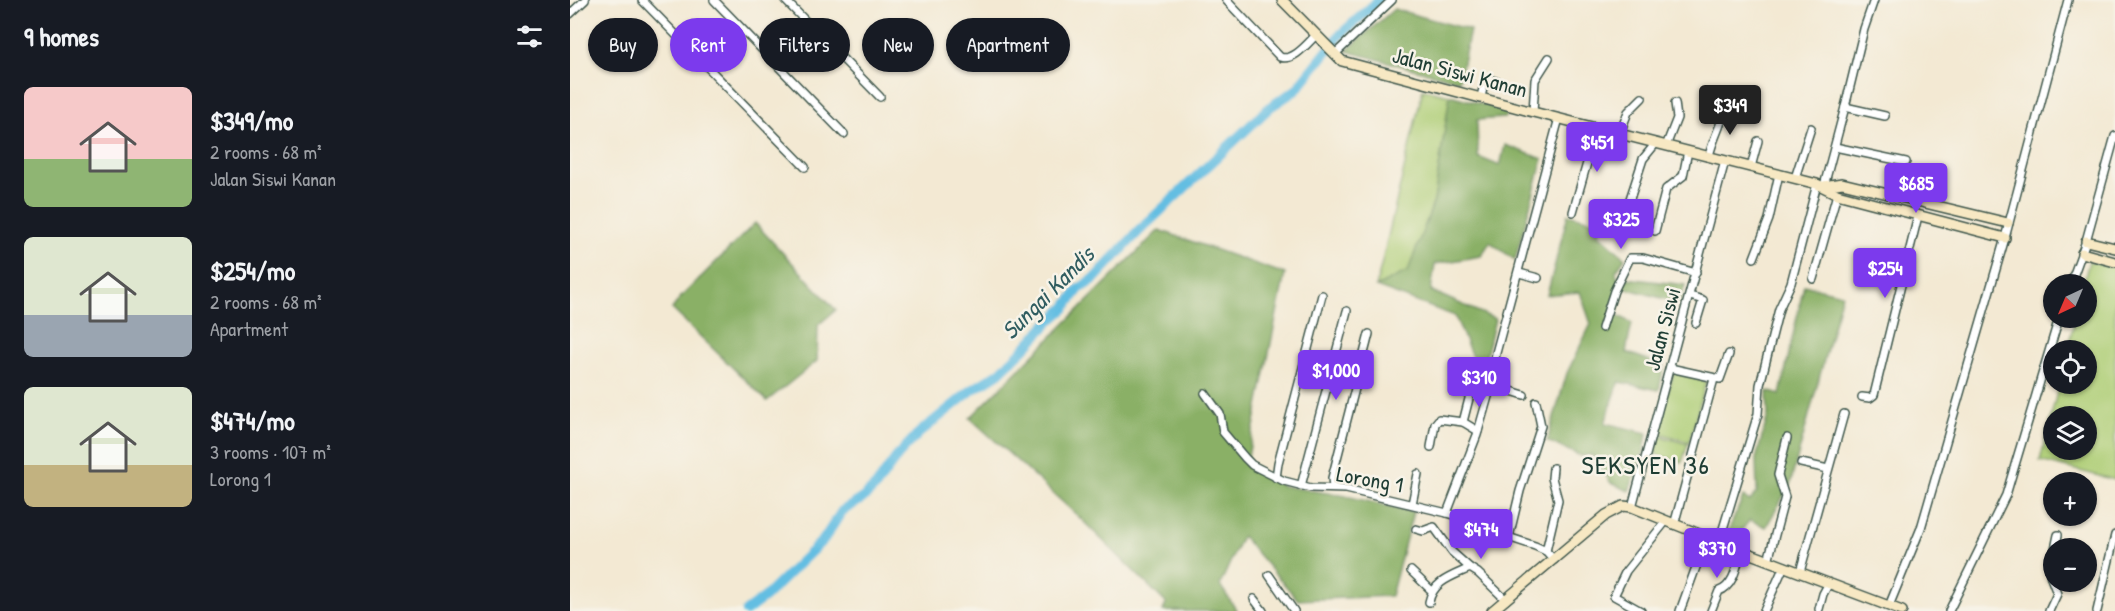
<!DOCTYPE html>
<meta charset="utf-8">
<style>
body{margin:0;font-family:"Patrick Hand",sans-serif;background:#20242c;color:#f1f3f6;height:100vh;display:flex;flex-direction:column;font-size:22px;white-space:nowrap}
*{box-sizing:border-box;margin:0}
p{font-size:20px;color:#9ea1a6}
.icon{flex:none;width:33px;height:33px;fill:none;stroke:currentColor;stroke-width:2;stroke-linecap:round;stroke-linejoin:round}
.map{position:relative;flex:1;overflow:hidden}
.side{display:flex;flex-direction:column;background:#171b24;width:570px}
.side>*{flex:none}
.guide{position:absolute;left:18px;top:18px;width:570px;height:54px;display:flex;gap:12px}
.needle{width:39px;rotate:224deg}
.controls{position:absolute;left:1473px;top:274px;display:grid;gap:12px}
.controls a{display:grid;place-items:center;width:54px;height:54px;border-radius:50%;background:#171b24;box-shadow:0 2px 4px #0004;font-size:30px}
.price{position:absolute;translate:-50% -51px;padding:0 14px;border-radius:6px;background:#7c3aed;color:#fff;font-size:20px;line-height:39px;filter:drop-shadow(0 2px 3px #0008)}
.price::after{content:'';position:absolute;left:50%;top:36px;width:18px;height:14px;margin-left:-9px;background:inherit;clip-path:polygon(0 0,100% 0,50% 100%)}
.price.current{background:#222;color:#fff}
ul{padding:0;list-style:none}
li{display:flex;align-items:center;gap:18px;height:150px;padding:0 24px}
li span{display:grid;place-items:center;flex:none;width:168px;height:120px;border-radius:9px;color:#555}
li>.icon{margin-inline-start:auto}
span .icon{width:72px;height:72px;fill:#fffc;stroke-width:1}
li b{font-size:26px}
h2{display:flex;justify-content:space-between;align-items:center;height:72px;padding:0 24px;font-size:26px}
.pill{padding:0 21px;border-radius:27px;background:#171b24;box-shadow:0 2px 4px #0004;font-size:21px;line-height:54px}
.pill.current{background:#7c3aed;color:#fff}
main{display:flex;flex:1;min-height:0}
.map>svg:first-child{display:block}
.green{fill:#adcd75;stroke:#668554;stroke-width:1.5;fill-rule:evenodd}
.forest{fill:#8ab066;stroke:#54764d;stroke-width:1.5}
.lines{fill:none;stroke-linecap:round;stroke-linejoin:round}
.river{stroke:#64bee2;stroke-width:10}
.street-casing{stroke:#3f574c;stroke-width:10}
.secondary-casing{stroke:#3f574c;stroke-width:12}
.street{stroke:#fff;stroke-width:7}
.secondary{stroke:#f7e8c3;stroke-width:9}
.labels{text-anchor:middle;stroke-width:5;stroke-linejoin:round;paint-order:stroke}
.street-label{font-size:22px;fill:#1f3d34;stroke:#f7f3e8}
.water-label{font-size:24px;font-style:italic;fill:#305d60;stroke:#f7f3e8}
.quarter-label{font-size:26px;letter-spacing:1.5px;fill:#1f3d34;stroke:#f7f3e8}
</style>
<main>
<section class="side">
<h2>9 homes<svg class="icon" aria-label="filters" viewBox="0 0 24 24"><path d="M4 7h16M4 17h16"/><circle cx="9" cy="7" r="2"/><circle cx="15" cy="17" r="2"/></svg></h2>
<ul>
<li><span style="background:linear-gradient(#f6c9c9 60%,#8fb573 0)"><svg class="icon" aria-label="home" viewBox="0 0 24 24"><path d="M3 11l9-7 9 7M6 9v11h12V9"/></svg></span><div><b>$349/mo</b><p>2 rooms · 68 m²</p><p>Jalan Siswi Kanan</p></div></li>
<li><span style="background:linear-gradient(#dfe7d0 65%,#9aa5b1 0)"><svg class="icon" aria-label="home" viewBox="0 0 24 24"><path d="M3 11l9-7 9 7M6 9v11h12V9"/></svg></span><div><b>$254/mo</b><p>2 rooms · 68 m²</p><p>Apartment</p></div></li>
<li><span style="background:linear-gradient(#dfe7d0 65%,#c2b280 0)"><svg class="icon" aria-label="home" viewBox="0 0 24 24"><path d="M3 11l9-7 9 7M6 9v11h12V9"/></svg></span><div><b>$474/mo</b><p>3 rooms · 107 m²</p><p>Lorong 1</p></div></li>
</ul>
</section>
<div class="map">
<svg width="1545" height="611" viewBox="0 0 1545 611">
<rect width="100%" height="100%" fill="#f7f3e8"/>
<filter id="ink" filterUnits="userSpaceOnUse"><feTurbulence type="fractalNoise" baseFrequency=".0167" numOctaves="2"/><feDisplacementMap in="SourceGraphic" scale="12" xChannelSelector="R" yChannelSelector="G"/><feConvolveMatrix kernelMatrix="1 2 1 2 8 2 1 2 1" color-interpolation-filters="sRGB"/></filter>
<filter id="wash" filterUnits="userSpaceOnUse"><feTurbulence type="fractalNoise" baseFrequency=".008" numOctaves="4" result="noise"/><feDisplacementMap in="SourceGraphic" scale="24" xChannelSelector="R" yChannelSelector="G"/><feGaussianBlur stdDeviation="1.35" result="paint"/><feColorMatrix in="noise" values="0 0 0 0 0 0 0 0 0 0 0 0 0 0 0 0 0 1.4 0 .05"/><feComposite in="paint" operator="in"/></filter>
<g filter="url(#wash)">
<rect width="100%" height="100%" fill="#f3e9d3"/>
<g class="green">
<path d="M853,89L880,95L864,201L838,272L806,287Z"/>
<path d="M1519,261L1545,267V480L1470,461L1489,384H1516V351H1497L1505,318H1516V285H1513ZM1484,417H1516V450H1484Z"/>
<path d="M1104,372L1136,382L1119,442L1086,432Z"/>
<path d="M1090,436L1118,444L1112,462L1085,454Z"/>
</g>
<g class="forest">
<path d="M824,9L900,30L889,81L776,51Z"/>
<path d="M880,95L940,112L934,118L907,120L908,157L930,166L935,145L973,159L945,260L920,242L911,256L865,264L861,291L925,319L911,378L885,316L806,287L838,271L864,201Z"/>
<path d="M998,214L1032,223L1029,234L1055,258L1046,271L1047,277L1115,285L1110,303L1051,287L1045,314L1062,323L1056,352L1094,366L1089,390L1049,382L1035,423L1077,433L1074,451L1059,491L1041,483L1022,455L1011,456L977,441L997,373L1021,324L1010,292L977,295Z"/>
<path d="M185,223L266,310L248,325L247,361L197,401L102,309L111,297Z"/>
<path d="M589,230L715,274L676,466L713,486L776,496L843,512L821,596L728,600L672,536L650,585L667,611H593L596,603L509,517L400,418Z"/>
<path d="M1234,285L1272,294L1220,485L1196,527L1180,520L1166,537L1156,536L1173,497L1180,501L1187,492L1186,459L1198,415L1197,391L1210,395Z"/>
</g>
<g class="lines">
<path class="river" d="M176,611L195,597L254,539L272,511L292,499L306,486L328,455L349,433L402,390L429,373L452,351L479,322L495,308L509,289L524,279L569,231L700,107L726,90L769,36L809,0"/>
</g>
</g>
<g filter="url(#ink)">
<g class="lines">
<g class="street-casing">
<g id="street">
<path d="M72,0L235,167"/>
<path d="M144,0L274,134"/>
<path d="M215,0L310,97"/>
<path d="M656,0L710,57C723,62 737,44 746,35"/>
<path d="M0,14L15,0"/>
<path d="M765,54L822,0"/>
<path d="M911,97L914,84L919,79L928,82"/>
<path d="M1275,107L1294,29L1304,0"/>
<path d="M963,112L965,80L979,58"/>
<path d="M1050,133L1058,112L1072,98"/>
<path d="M1096,146L1107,118L1105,103"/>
<path d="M1265,147L1336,162"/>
<path d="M1139,156C1143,139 1151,126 1155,109"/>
<path d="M1181,167L1188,141"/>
<path d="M1225,178L1241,128"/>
<path d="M1254,186L1275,107L1315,116"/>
<path d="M1056,211L1073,159L1086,143"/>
<path d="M1003,212L1027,128"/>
<path d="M1085,231L1096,189L1113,176L1118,151"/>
<path d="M1184,258L1199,219L1209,174"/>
<path d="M949,273L968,278"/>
<path d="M1243,279L1267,194"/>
<path d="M1500,285L1516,241L1545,136"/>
<path d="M1120,296L1133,300L1126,323"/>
<path d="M1032,328L1044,291L1060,258H1073L1126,273"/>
<path d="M1100,368L1150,379L1159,354"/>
<path d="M904,376L919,384L954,395"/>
<path d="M902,387L893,422L908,431"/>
<path d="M635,393L650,414L653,432L675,458L682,465L714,481L741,488L776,489L877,513L916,524L926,533L965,546L976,551L984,560"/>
<path d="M1292,397L1300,398L1304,395L1348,216"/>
<path d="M861,447L865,424L869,419L893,422"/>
<path d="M1231,463L1258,469"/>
<path d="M706,478L708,463L752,295"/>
<path d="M731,486L777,311"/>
<path d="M763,488L762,478L799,334"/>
<path d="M842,504L848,474"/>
<path d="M1062,507L1155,161"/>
<path d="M877,513L907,435L919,393L926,353L989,118"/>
<path d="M1104,525L1144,379"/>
<path d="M846,529L853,531L864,527L882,552L900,568"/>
<path d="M939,537L950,491L971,426L966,402"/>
<path d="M1149,542L1188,414L1190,385L1209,309L1221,283L1247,184"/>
<path d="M1485,549L1488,535"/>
<path d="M976,551L988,500L982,478L983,468"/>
<path d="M1198,561L1215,497L1208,475L1217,438"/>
<path d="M841,571L862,591"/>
<path d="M1230,572L1274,414"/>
<path d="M699,575L724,611"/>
<path d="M684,599L693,611"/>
<path d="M859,602C863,581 883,576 900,568L908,573L936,600"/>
<path d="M1319,606L1351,528L1435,238L1498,0"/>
<path d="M1249,609L1253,594L1259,583"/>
<path d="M1071,611L1044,596L1056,571L1096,521"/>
<path d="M1110,611L1137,537"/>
<path d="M1141,611L1149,591C1164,586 1167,565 1171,551"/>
<path d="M1194,611L1214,566"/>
<path d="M1379,611L1436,495L1489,318"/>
<path d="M1479,611L1487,594C1480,572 1477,579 1484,554"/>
<path d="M1527,611L1545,535"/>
</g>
</g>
<g class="secondary-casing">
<g id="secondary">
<path d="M712,0L772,61L963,112L1247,184L1267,194L1435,238"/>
<path d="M1254,186L1272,183L1438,223"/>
<path d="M1516,241L1545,248"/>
<path d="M1512,253L1545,262"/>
<path d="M922,611L1036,515L1053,506L1062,507L1149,542L1332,611"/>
</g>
</g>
<use href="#street" class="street"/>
<use href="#secondary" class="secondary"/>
</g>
</g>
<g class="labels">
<g class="street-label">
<text transform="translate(890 72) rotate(15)" y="8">Jalan Siswi Kanan</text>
<text transform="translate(1092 329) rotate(-75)" y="8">Jalan Siswi</text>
<text transform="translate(800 479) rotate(10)" y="8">Lorong 1</text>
</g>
<g class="water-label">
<text transform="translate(478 293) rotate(-45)" y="8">Sungai Kandis</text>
</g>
<g class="quarter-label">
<text x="1076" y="474">SEKSYEN 36</text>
</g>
</g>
</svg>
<div class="controls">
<a><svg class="needle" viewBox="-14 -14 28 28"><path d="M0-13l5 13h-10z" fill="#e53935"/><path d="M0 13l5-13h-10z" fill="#9ea1a6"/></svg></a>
<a><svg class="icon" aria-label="locate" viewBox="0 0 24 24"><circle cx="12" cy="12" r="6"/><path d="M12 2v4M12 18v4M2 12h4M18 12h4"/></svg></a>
<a><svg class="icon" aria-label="layers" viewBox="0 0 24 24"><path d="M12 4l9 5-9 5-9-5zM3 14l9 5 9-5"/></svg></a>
<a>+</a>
<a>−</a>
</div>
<b class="price current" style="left:1160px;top:136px">$349</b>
<b class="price" style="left:1027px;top:173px">$451</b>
<b class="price" style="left:1346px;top:214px">$685</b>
<b class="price" style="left:1051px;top:250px">$325</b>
<b class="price" style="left:1315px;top:299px">$254</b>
<b class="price" style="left:766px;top:401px">$1,000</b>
<b class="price" style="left:909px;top:408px">$310</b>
<b class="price" style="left:911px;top:560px">$474</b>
<b class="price" style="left:1147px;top:579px">$370</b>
<div class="guide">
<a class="pill">Buy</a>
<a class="pill current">Rent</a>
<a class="pill">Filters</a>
<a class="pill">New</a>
<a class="pill">Apartment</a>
</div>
</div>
</main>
